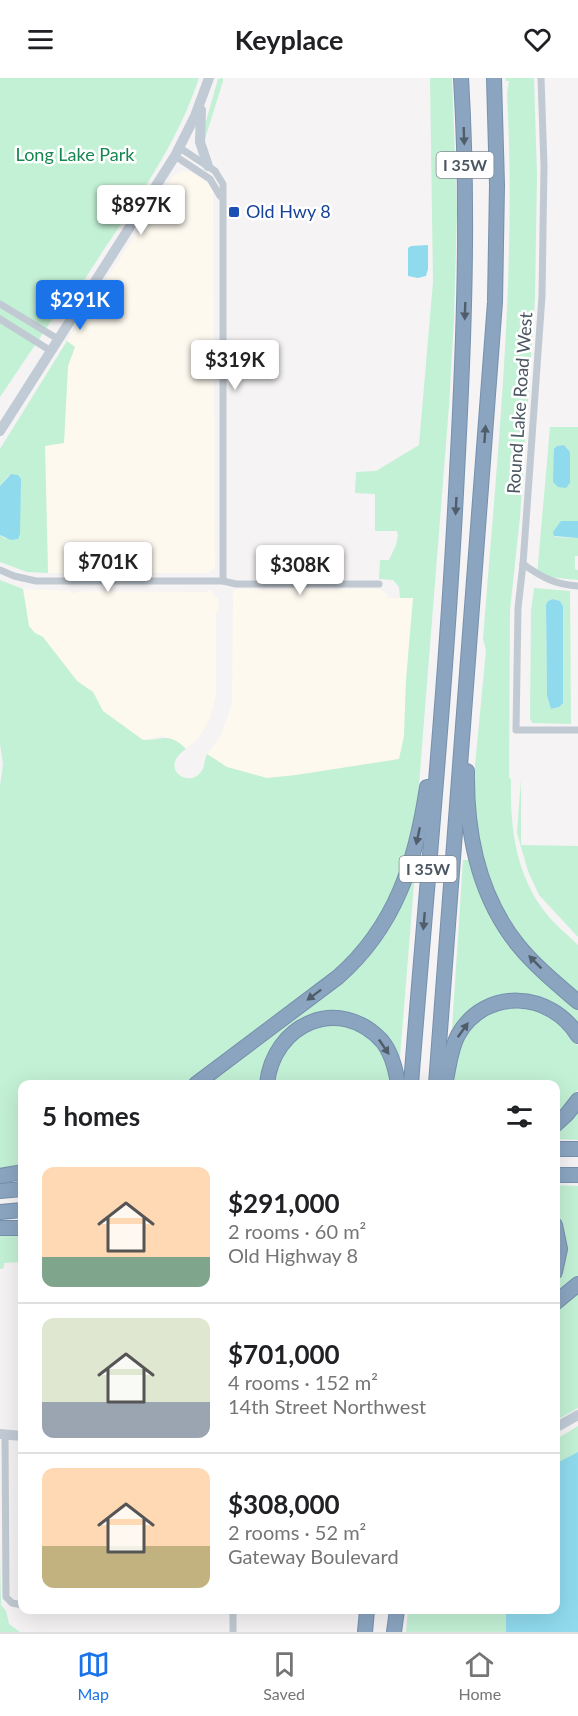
<!DOCTYPE html>
<meta charset="utf-8">
<style>
body{margin:0;font-family:Lato,sans-serif;background:#f6f6f6;color:#202124;height:100vh;display:flex;flex-direction:column;font-size:22px;white-space:nowrap}
*{box-sizing:border-box;margin:0}
p{font-size:20px;color:#757577}
.icon{flex:none;width:33px;height:33px;fill:none;stroke:currentColor;stroke-width:2;stroke-linecap:round;stroke-linejoin:round}
.map{position:relative;flex:1;overflow:hidden}
.drawer{position:absolute;left:18px;top:1002px;width:542px;height:534px;display:flex;flex-direction:column;background:#fff;border-radius:12px;box-shadow:0 6px 24px #0002}
.drawer>*{flex:none}
.price{position:absolute;translate:-50% -51px;padding:0 14px;border-radius:6px;background:#fff;color:#222;font-size:20px;line-height:39px;filter:drop-shadow(0 2px 3px #0008)}
.price::after{content:'';position:absolute;left:50%;top:36px;width:18px;height:14px;margin-left:-9px;background:inherit;clip-path:polygon(0 0,100% 0,50% 100%)}
.price.on{background:#1a73e8;color:#fff}
ul{padding:0;list-style:none}
li{display:flex;align-items:center;gap:18px;height:150px;padding:0 24px}
li+li{border-top:2px solid #e0e0e0}
li span{display:grid;place-items:center;flex:none;width:168px;height:120px;border-radius:12px;color:#555}
li>.icon{margin-inline-start:auto}
span .icon{width:72px;height:72px;fill:#fffc;stroke-width:1}
li b{font-size:26px}
h2{display:flex;justify-content:space-between;align-items:center;height:72px;padding:0 24px;font-size:26px}
header{display:flex;justify-content:space-between;align-items:center;height:78px;padding:0 24px;background:#fff;font-size:27px;font-weight:700}
.tab-bar{display:flex;justify-content:space-around;align-items:center;height:84px;border-top:2px solid #e0e0e0;background:#fff;font-size:16px;color:#757577}
.tab-bar a{display:grid;justify-items:center;gap:3px}
.tab-bar .on{color:#1a73e8}
.map>svg:first-child{display:block}
.commercial{fill:#fdf9ef}
.green{fill:#c3f1d5;fill-rule:evenodd}
.water{fill:#90daee}
.lines{fill:none;stroke-linecap:round;stroke-linejoin:round}
.highway-casing{stroke:#7690ad;stroke-width:16}
.street{stroke:#c1cad2;stroke-width:7}
.secondary{stroke:#c1cbd6;stroke-width:10}
.highway{stroke:#8ba5c1;stroke-width:14}
.oneway{fill:#505e6b}
.transit-dot{fill:#1a4fb4;stroke:#fff;stroke-width:2}
.labels{text-anchor:middle;stroke-width:5;stroke-linejoin:round;paint-order:stroke}
.shield{fill:#fff;stroke:#808990;stroke-width:1.5}
.shield-label{font-size:16px;font-weight:bold;fill:#4a5661}
.park-label{font-size:18px;fill:#17864f;stroke:#fff}
.transit-label{font-size:18px;fill:#164399;stroke:#fff;text-anchor:start}
.street-label{font-size:18px;fill:#4a5661;stroke:#fff}
</style>
<header><svg class="icon" aria-label="menu" viewBox="0 0 24 24"><path d="M4 6h16M4 12h16M4 18h16"/></svg>Keyplace<svg class="icon" aria-label="heart" viewBox="0 0 24 24"><path d="M12 20l-8-8c-3-5 5-10 8-4 3-6 11-1 8 4z"/></svg></header>
<div class="map">
<svg width="578" height="1554" viewBox="0 0 578 1554">
<rect width="100%" height="100%" fill="#f5f3f3"/>
<g class="commercial">
<path d="M183,93L191,94L207,104L213,113L215,490L208,495H48L45,367L64,365L68,288L75,269L67,263L173,98Z"/>
<path d="M23,511L70,513L72,515L86,513L207,514L208,512L212,514L218,521L219,532L216,535V617L210,641L198,661L186,671L181,666L162,658L143,662L103,633L93,614L77,603L43,559L35,555L29,548Z"/>
<path d="M236,511H380L387,516L388,520H413L406,601L404,658L399,681L296,697L267,700L226,689L207,676L221,657L232,626L233,516L234,512Z"/>
</g>
<g class="green">
<path d="M0,0H199C174,76 123,140 81,207L64,224L0,319Z"/>
<path d="M223,0V3L205,61L204,50L218,1Z"/>
<path d="M430,0H452L457,134L454,242L449,328L416,744L389,829L355,878L190,1006H22V1091L0,1095V708L3,686L0,666V502L23,511L29,548L35,555L43,559L77,603L93,614L103,633L143,662C163,663 168,653 186,671C158,690 188,711 201,694C205,689 204,682 207,676L227,689L267,700L296,697L399,681L404,658L406,602L413,520H400L399,509L393,502L379,501L380,482H389L396,467L398,458L397,453H375V416L355,415L356,394L376,393L419,367L433,204Z"/>
<path d="M505,0H534L537,97L535,220L520,439L510,532L509,700L511,701C510,748 515,795 545,834C554,846 567,856 578,867V918L529,873L516,856L486,803L472,719L486,572L483,561C497,379 517,197 507,15L509,3H506Z"/>
<path d="M67,263L75,269L68,288L64,365L45,368L48,495L27,494L0,484V457L6,461L9,397L0,408V371Z"/>
<path d="M550,349H578V443H562L555,459L578,460V478H575V491L578,492V502L537,498ZM564,367L570,374L569,408L557,368Z"/>
<path d="M534,510L570,513L571,646L532,645L530,640L531,533ZM553,521L560,523L563,528V624L559,629L551,631L547,618L546,527Z"/>
<path d="M521,701V767L578,768V859L539,817L528,793L517,755Z"/>
<path d="M463,782H472L488,824L578,929V952L523,918L458,951H452Z"/>
<path d="M411,794H415L400,979H393L356,942L294,949L264,1006H202L341,900Z"/>
<path d="M509,926L547,933L574,960L578,968V1011L574,1019L555,1042V1006H453L454,981L457,968L476,942Z"/>
<path d="M327,946L351,949L360,953L382,971L395,1006H272L274,987L300,954Z"/>
<path d="M578,1028V1062L555,1061V1051Z"/>
<path d="M555,1107L578,1108V1200L555,1220V1198L561,1155L555,1139Z"/>
<path d="M0,1156H22V1184L4,1185V1190L0,1191Z"/>
<path d="M578,1209V1330L555,1343V1229Z"/>
<path d="M578,1348V1554H406L408,1532H555V1362Z"/>
<path d="M0,1476L1,1527L6,1533L9,1546L20,1554H0Z"/>
</g>
<g class="water">
<path d="M428,167V191L426,198L418,200L408,198V170L411,168Z"/>
<path d="M564,367L570,374V405L566,410L558,409L553,404L554,371L557,368Z"/>
<path d="M11,396L18,397L21,401L20,456L18,461L11,462L0,457V408Z"/>
<path d="M561,443H578V460L554,458L553,454Z"/>
<path d="M553,521L560,523L563,528V625L559,629L551,631L547,618L546,527L548,523Z"/>
<path d="M578,1374V1554H506V1532H555V1386Z"/>
</g>
<g class="lines">
<g class="highway-casing">
<g id="highway">
<path d="M467,693C466,755 478,817 518,867C535,888 557,906 578,924"/>
<path d="M196,1006L338,899C396,848 416,783 427,709"/>
<path d="M267,1006C273,946 339,916 382,963C391,974 396,993 398,1006"/>
<path d="M411,1006C427,803 447,599 457,395C464,263 469,132 461,0"/>
<path d="M436,1006L495,224L497,107L494,0"/>
<path d="M445,1006C449,990 450,972 458,957C485,909 551,913 578,958"/>
<path d="M555,1047L567,1036L578,1022"/>
<path d="M555,1071H578"/>
<path d="M555,1097H578"/>
<path d="M0,1098L22,1094"/>
<path d="M0,1113L22,1111"/>
<path d="M0,1134L22,1132"/>
<path d="M555,1147L560,1171L555,1194"/>
<path d="M0,1150H22"/>
<path d="M555,1225L578,1206"/>
<path d="M365,1554L367,1532"/>
<path d="M394,1554L397,1532"/>
</g>
</g>
<g class="street">
<path d="M541,0L544,88L542,218L523,486L518,530L516,652H578"/>
<path d="M180,70L215,93L223,106V503"/>
<path d="M175,78L210,101L220,118"/>
<path d="M0,226L58,261"/>
<path d="M0,241L51,273"/>
<path d="M523,486C541,499 556,507 578,508"/>
<path d="M0,492L14,498L36,503H223L236,506H379"/>
<path d="M5,1356L6,1519L12,1525L22,1527"/>
<path d="M233,1532V1554"/>
</g>
<g class="secondary">
<path d="M201,32L200,64L208,88"/>
<path d="M0,353L175,78L195,38L209,0"/>
<path d="M555,1350L578,1337"/>
<path d="M0,1356L22,1358"/>
</g>
<use href="#highway" class="highway"/>
</g>
<defs><path id="oneway-solid" d="M-6-.8H1V-3.2L6.5 0L1 3.2V.8H-6Z" transform="scale(1.5)"/></defs>
<g class="oneway">
<use href="#oneway-solid" transform="translate(464 58) rotate(88)"/>
<use href="#oneway-solid" transform="translate(465 233) rotate(92)"/>
<use href="#oneway-solid" transform="translate(485 356) rotate(-86)"/>
<use href="#oneway-solid" transform="translate(456 428) rotate(93)"/>
<use href="#oneway-solid" transform="translate(418 758) rotate(102)"/>
<use href="#oneway-solid" transform="translate(424 843) rotate(95)"/>
<use href="#oneway-solid" transform="translate(535 884) rotate(-135)"/>
<use href="#oneway-solid" transform="translate(314 917) rotate(143)"/>
<use href="#oneway-solid" transform="translate(463 952) rotate(-54)"/>
<use href="#oneway-solid" transform="translate(384 969) rotate(56)"/>
</g>
<rect class="transit-dot" x="228" y="128" width="12" height="12" rx="3"/>
<g class="labels">
<g class="shield">
<rect x="436.5" y="74" width="57" height="26" rx="4.5"/>
<rect x="399.5" y="778" width="57" height="26" rx="4.5"/>
</g>
<g class="shield-label">
<text x="465" y="93">I 35W</text>
<text x="428" y="797">I 35W</text>
</g>
<g class="park-label">
<text x="75" y="83">Long Lake Park</text>
</g>
<g class="transit-label">
<text x="246" y="140">Old Hwy 8</text>
</g>
<g class="street-label">
<text transform="translate(520 325) rotate(-86)" y="6">Round Lake Road West</text>
</g>
</g>
</svg>
<b class="price" style="left:141px;top:158px">$897K</b>
<b class="price on" style="left:80px;top:253px">$291K</b>
<b class="price" style="left:235px;top:313px">$319K</b>
<b class="price" style="left:108px;top:515px">$701K</b>
<b class="price" style="left:300px;top:518px">$308K</b>
<section class="drawer">
<h2>5 homes<svg class="icon" aria-label="filters" viewBox="0 0 24 24"><path d="M4 7h16M4 17h16"/><circle cx="9" cy="7" r="2"/><circle cx="15" cy="17" r="2"/></svg></h2>
<ul>
<li><span style="background:linear-gradient(#ffd9b3 75%,#7fa58c 0)"><svg class="icon" aria-label="home" viewBox="0 0 24 24"><path d="M3 11l9-7 9 7M6 9v11h12V9"/></svg></span><div><b>$291,000</b><p>2 rooms · 60 m²</p><p>Old Highway 8</p></div></li>
<li><span style="background:linear-gradient(#dfe7d0 70%,#9aa5b1 0)"><svg class="icon" aria-label="home" viewBox="0 0 24 24"><path d="M3 11l9-7 9 7M6 9v11h12V9"/></svg></span><div><b>$701,000</b><p>4 rooms · 152 m²</p><p>14th Street Northwest</p></div></li>
<li><span style="background:linear-gradient(#ffd9b3 65%,#c2b280 0)"><svg class="icon" aria-label="home" viewBox="0 0 24 24"><path d="M3 11l9-7 9 7M6 9v11h12V9"/></svg></span><div><b>$308,000</b><p>2 rooms · 52 m²</p><p>Gateway Boulevard</p></div></li>
</ul>
</section>
</div>
<nav class="tab-bar">
<a class="on"><svg class="icon" aria-label="map" viewBox="0 0 24 24"><path d="M3 6l6-2 6 2 6-2v14l-6 2-6-2-6 2zM9 4v14M15 6v14"/></svg>Map</a>
<a><svg class="icon" aria-label="saved" viewBox="0 0 24 24"><path d="M7 4h10v16l-5-4-5 4z"/></svg>Saved</a>
<a><svg class="icon" aria-label="home" viewBox="0 0 24 24"><path d="M3 11l9-7 9 7M6 9v11h12V9"/></svg>Home</a>
</nav>
